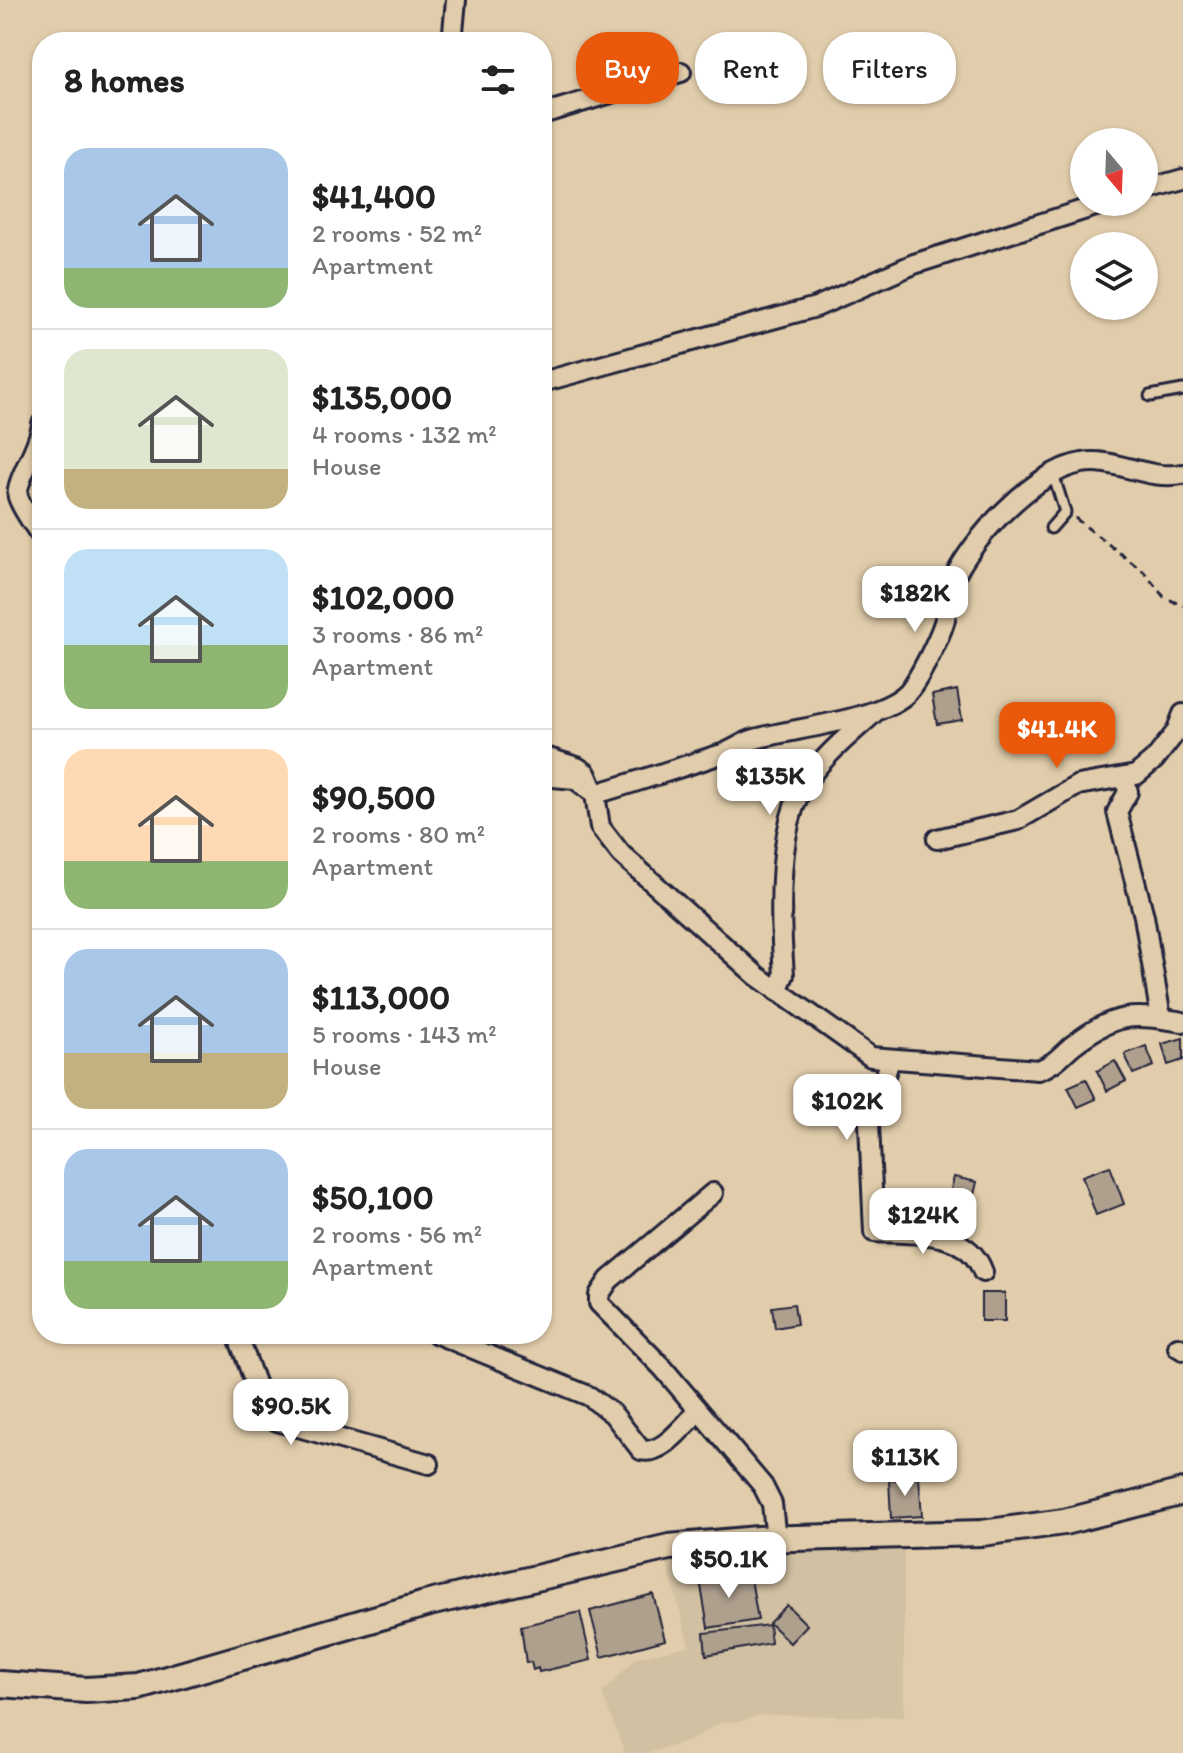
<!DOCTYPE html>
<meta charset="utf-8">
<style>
body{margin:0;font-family:Itim,sans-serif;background:#f2f2f2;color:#222;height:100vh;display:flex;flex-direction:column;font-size:30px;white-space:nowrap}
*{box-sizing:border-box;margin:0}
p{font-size:26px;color:#767676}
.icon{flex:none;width:44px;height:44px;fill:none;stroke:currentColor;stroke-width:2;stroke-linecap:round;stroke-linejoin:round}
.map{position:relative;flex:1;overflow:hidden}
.drawer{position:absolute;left:32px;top:32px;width:520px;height:1312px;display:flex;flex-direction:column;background:#fff;border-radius:32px;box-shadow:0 2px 6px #0004}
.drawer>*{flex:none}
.guide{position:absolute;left:576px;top:32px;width:486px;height:72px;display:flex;gap:16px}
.needle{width:52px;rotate:161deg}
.tools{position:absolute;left:1070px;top:128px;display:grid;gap:16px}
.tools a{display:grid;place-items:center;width:88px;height:88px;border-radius:50%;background:#fff;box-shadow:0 2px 6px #0004;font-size:40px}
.price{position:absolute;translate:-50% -68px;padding:0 18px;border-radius:16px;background:#fff;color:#222;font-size:26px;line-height:52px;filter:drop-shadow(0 2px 4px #0008)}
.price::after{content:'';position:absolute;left:50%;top:48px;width:24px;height:18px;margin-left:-12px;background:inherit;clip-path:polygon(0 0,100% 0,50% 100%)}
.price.current{background:#ea580c;color:#fff}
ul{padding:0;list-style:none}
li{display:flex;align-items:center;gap:24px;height:200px;padding:0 32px}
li+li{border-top:2px solid #e0e0e0}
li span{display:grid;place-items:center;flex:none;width:224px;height:160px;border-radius:24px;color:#555}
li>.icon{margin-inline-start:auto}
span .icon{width:96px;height:96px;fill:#fffc;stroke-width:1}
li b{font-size:34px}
h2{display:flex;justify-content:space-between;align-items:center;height:96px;padding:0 32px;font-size:34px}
.tag{padding:0 28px;border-radius:32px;background:#fff;box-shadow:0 2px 6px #0004;font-size:28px;line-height:72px}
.tag.current{background:#ea580c;color:#fff}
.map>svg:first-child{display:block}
.built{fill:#d2c0a2}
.building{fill:#afa08e;stroke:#22223b;stroke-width:2}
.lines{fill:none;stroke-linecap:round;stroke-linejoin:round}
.service-casing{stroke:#22223b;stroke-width:15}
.minor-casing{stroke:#22223b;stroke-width:24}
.secondary-casing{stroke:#22223b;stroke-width:30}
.path{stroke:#22223b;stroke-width:3;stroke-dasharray:8 6;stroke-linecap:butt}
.service{stroke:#e1cdab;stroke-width:9}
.minor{stroke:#e1cdab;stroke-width:18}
.secondary{stroke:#e1cdab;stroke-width:24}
</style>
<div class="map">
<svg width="1183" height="1753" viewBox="0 0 1183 1753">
<rect width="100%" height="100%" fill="#e1cdab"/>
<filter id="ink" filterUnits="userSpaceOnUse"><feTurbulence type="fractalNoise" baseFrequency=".0125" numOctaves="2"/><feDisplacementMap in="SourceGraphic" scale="16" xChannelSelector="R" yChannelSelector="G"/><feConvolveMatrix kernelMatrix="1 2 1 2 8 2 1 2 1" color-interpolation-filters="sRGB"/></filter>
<g filter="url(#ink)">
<path class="built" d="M904,1545V1717L760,1715L741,1721L722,1722L690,1741L647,1753H625L602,1694L637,1657L689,1646L665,1556L706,1551Z"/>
<g class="building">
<path d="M957,690L962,720L937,724L932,695Z"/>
<path d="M1183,1038V1060L1168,1065L1162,1044Z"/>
<path d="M1146,1046L1154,1066L1133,1074L1125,1054Z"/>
<path d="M1115,1061L1126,1081L1107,1091L1097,1071Z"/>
<path d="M1086,1079L1096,1099L1078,1107L1068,1087Z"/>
<path d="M1110,1166L1124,1204L1096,1215L1082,1176Z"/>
<path d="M954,1177L977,1182L971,1207L948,1201Z"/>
<rect x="981" y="1293" width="24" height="28"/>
<path d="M794,1304L797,1324L775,1328L772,1307Z"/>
<path d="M919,1478L922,1516L891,1518L889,1480Z"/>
<path d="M750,1573L758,1620L708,1628L700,1580Z"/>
<path d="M653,1594L665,1640L602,1657L590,1611Z"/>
<path d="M787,1605L807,1625L790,1643L769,1623Z"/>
<path d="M580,1612L591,1660L539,1672L538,1668L533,1670L531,1662L526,1663L521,1626Z"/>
<path d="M769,1625L771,1643L706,1655L704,1633Z"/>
</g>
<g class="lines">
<g class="service-casing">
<g id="service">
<path d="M1150,396L1183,390"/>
<path d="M1051,528L1065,512L1053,474"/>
</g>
</g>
<g class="minor-casing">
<g id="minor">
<path d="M452,42L456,0"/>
<path d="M542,114L681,72"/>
<path d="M1144,190L1183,179"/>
<path d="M542,382L816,307L914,264L1108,202"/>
<path d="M42,424C40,447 14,482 18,497C23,511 34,525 42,537"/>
<path d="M542,756L577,767L586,773L595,794L600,827L621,854L757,976L871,1057L1038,1070C1054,1065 1061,1055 1073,1045C1116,1012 1132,1014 1183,1022"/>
<path d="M542,776L575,779L595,794C637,782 680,767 722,754C734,750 743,742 755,739C794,728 876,721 906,694C917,684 941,635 945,619C947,607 947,595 952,583C969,541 1035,470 1082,463C1115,457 1146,481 1183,474"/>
<path d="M1125,779L1128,792L1117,812L1144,916L1161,1018"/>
<path d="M937,839L1018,820L1078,785L1136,775L1155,759L1176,732L1183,714"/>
<path d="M777,991L784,975C780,923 776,832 803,787C820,758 851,734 875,712"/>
<path d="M890,1060L869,1124L874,1232C911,1234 968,1228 983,1272"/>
<path d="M713,1193L609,1280L599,1295V1303L662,1367L763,1486L772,1504L776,1539"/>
<path d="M237,1334L264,1407L277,1421L429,1464"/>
<path d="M437,1334L589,1396L613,1414L641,1450C662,1456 684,1425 698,1411"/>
<path d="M1178,1347L1183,1350"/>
</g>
</g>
<g class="secondary-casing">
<path id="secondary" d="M0,1684L86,1690L139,1687L429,1603L669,1547L758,1539L982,1533L1064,1522L1183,1492"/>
</g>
<path class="path" d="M1075,518L1144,572L1164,597L1183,606"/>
<use href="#service" class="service"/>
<use href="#minor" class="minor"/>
<use href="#secondary" class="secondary"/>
</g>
</g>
</svg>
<div class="tools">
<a><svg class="needle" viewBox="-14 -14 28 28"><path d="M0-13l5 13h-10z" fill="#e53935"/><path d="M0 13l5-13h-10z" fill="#767676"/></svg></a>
<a><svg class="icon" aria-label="layers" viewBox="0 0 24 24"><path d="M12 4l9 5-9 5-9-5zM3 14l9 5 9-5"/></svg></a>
</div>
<b class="price" style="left:915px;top:634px">$182K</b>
<b class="price current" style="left:1057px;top:770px">$41.4K</b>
<b class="price" style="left:770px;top:817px">$135K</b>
<b class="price" style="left:847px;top:1142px">$102K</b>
<b class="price" style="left:923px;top:1256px">$124K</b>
<b class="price" style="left:291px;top:1447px">$90.5K</b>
<b class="price" style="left:905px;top:1498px">$113K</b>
<b class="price" style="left:729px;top:1600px">$50.1K</b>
<div class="guide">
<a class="tag current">Buy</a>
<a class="tag">Rent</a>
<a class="tag">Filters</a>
</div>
<section class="drawer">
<h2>8 homes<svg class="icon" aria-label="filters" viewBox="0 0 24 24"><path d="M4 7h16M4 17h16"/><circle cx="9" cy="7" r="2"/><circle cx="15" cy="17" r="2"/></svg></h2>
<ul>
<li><span style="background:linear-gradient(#a9c7e8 75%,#8fb573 0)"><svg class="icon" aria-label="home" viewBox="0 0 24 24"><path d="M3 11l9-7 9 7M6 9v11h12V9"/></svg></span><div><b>$41,400</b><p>2 rooms · 52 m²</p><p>Apartment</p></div></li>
<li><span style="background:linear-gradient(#dfe7d0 75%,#c2b280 0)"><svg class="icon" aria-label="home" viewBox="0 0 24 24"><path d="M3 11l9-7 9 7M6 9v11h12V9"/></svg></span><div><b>$135,000</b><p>4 rooms · 132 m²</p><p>House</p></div></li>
<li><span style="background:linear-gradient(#bfe0f5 60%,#8fb573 0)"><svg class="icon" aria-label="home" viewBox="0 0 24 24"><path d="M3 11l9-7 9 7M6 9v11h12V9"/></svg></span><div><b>$102,000</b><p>3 rooms · 86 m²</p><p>Apartment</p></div></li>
<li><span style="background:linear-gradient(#ffd9b3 70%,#8fb573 0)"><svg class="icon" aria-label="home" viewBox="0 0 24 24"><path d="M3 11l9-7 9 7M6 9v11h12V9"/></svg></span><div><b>$90,500</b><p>2 rooms · 80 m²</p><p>Apartment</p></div></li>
<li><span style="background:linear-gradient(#a9c7e8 65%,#c2b280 0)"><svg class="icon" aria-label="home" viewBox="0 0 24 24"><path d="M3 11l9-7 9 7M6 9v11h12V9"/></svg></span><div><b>$113,000</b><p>5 rooms · 143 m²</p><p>House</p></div></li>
<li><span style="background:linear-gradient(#a9c7e8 70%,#8fb573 0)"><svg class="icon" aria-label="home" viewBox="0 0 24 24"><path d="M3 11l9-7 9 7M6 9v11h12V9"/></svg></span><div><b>$50,100</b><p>2 rooms · 56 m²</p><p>Apartment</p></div></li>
</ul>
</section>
</div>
